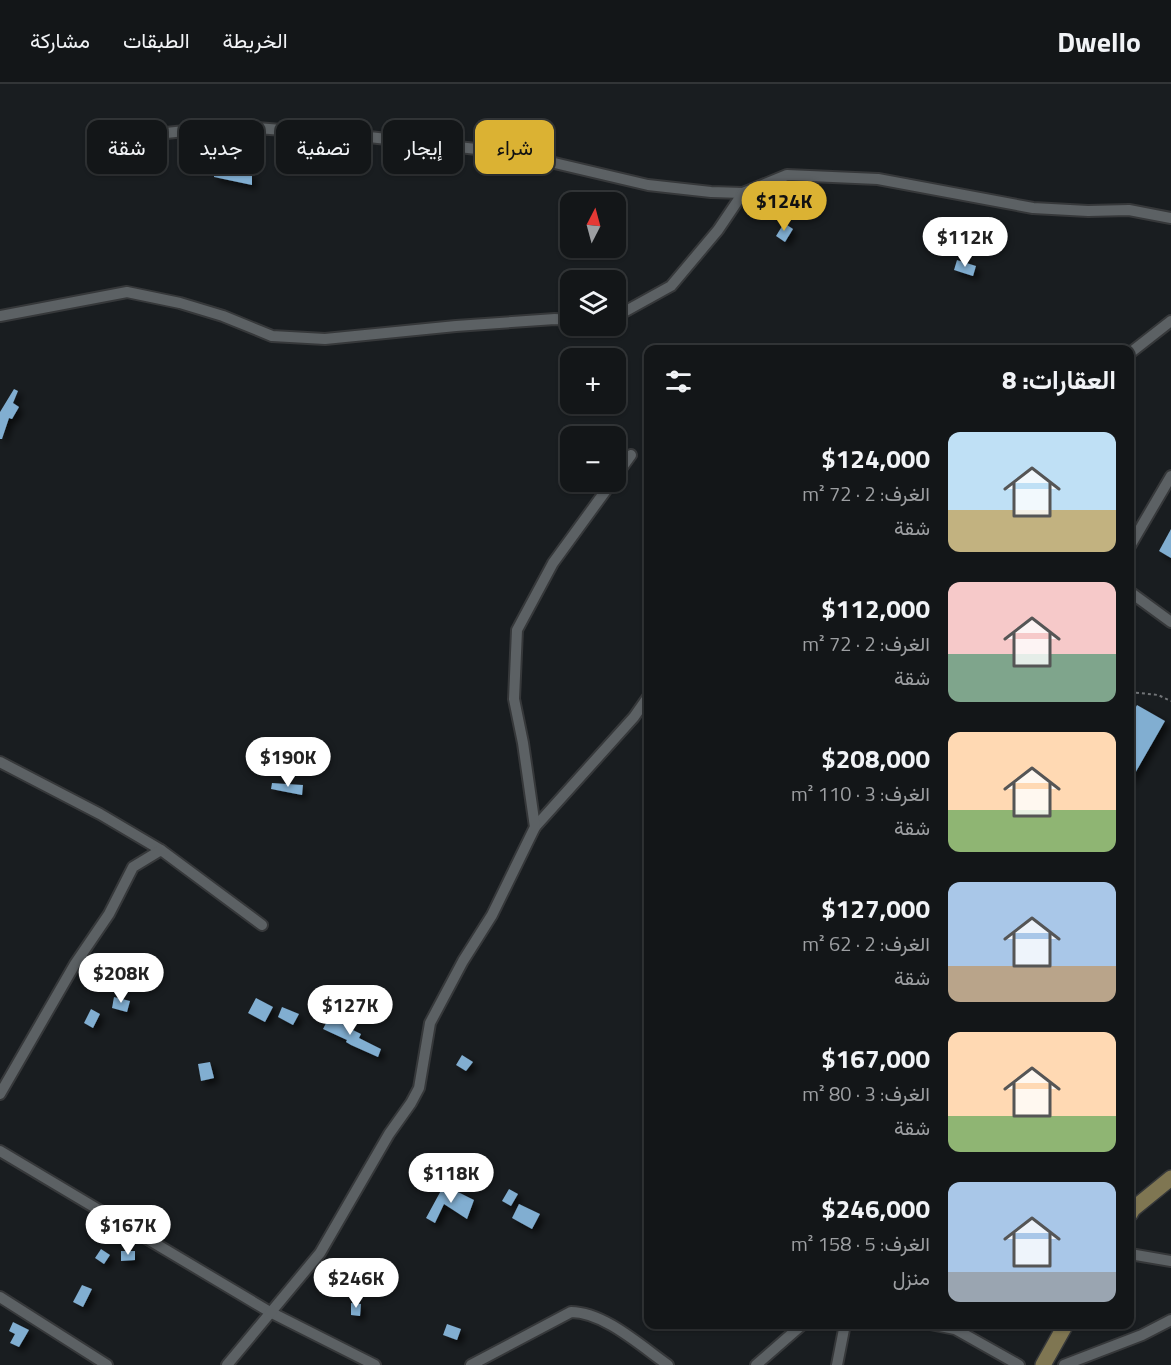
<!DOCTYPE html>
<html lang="ar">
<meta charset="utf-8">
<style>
body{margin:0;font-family:"Titillium Web",Vazirmatn,sans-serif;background:#202325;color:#f1f3f6;direction:rtl;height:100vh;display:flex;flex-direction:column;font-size:22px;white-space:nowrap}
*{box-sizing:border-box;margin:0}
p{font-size:20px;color:#9d9fa2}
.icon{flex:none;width:33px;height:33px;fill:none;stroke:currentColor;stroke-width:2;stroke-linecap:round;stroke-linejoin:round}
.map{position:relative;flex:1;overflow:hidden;direction:ltr}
.details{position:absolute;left:644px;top:261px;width:490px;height:984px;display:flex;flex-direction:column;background:#131618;border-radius:12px;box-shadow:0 2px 4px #0004,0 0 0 2px #323537;direction:rtl}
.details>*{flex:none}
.top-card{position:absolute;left:18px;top:36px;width:536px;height:54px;direction:rtl;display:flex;gap:12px}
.needle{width:39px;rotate:6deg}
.controls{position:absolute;left:560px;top:108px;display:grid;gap:12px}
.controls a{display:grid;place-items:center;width:66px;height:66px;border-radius:12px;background:#131618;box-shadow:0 2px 4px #0004,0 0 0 2px #323537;font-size:30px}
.price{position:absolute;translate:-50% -51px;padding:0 14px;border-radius:21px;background:#fff;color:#222;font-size:20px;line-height:39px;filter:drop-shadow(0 2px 3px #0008)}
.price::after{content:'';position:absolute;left:50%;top:36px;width:18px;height:14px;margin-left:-9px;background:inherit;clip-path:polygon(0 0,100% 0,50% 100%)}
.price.on{background:#dbb233;color:#111}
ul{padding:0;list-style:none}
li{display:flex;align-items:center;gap:18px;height:150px;padding:0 18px}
li span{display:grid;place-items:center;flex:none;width:168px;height:120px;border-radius:12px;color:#555}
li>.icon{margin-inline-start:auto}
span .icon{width:72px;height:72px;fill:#fffc;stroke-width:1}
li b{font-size:26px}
h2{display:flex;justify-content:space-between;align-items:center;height:72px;padding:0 18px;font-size:26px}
.chip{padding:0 21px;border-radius:12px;background:#131618;box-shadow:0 2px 4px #0004,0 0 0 2px #323537;font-size:21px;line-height:54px}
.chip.on{background:#dbb233;color:#111}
header{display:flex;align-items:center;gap:36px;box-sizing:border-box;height:84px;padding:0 30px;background:#131618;border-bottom:2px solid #323537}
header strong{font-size:28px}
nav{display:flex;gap:33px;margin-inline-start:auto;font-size:21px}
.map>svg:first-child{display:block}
.building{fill:#81aed1;filter:url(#shadow)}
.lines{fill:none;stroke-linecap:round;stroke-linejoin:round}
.street-casing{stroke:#36383a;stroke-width:14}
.secondary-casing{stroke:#36383a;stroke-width:18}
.path{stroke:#717477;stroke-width:2;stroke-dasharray:3 3;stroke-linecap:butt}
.street{stroke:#5c6164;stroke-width:10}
.secondary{stroke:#7f7652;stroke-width:15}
</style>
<header>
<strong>Dwello</strong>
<nav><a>الخريطة</a><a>الطبقات</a><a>مشاركة</a></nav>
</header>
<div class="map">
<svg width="1171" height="1281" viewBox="0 0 1171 1281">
<defs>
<filter id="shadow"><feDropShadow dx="4.5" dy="4.5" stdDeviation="3" flood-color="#0009"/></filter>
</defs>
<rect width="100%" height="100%" fill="#191d20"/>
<g class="building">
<path d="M214,87L252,89V101L214,93Z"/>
<path d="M784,139L793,145L785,158L776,152Z"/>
<path d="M957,176L976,182L973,192L954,186Z"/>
<path d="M14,305L18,307L13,319L19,323L12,335L9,334L2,355H0V328Z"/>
<path d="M1171,445V474L1159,467Z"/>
<path d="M1137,621L1165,637L1130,698V634Z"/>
<path d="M272,699L303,701L302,711L271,705Z"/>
<path d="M114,913L130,917L127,928L112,924Z"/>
<path d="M256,914L273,923L265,938L248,929Z"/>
<path d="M282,923L299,930L293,941L278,933Z"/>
<path d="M91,925L100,930L93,944L84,939Z"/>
<path d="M330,931L345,937L343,941L361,950L359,954L381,965L378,973L351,961L346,958L347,956L323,945Z"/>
<path d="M462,971L473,978L466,987L456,981Z"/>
<path d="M210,978L214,994L201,997L198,980Z"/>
<path d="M444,1101L474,1116L467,1135L444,1120L435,1139L426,1134Z"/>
<path d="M509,1105L518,1110L511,1122L502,1117Z"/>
<path d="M519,1120L540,1130L532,1145L512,1134Z"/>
<path d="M101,1165L110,1171L104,1180L95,1174Z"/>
<path d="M121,1167H135V1176L121,1177Z"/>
<path d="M82,1201L92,1205L83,1223L73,1218Z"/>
<path d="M351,1219L361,1220L360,1232L351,1231Z"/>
<path d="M13,1238L29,1246L19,1263L10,1259L15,1250L9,1247Z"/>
<path d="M447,1240L461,1245L457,1256L443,1251Z"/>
</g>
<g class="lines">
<g class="street-casing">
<g id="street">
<path d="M119,54L232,42L369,53L512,69L648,101L711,108L743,109L787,91L878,95L1033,124L1088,127L1129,126L1171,134"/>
<path d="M0,232L127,208L180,219L223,232L272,252L325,255L456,242L555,235L570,236"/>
<path d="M615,233L671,202L718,146L743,109"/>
<path d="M1130,269L1171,237"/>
<path d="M615,393L631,371"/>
<path d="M1130,462L1171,392"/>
<path d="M1130,508L1171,538"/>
<path d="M0,678L100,730L161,766"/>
<path d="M535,743L634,633L648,613"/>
<path d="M0,1010L75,880L109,830L133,783L161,766L262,841"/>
<path d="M0,1067L270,1228L375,1281"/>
<path d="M1130,1170L1171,1177"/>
<path d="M0,1213L107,1281"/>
<path d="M930,1240L955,1245L1019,1281"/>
<path d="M227,1281L320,1169L389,1050L411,1019L419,1004L430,939L463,877L492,831L535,743L523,659L514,615L517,546L553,479L612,398"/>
<path d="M471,1281L571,1228C604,1228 641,1262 668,1281"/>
<path d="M756,1281L803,1240"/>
<path d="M837,1281L845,1240"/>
<path d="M1064,1281L1142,1251L1171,1236"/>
</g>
</g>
<g class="secondary-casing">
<g id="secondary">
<path d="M1130,1130L1133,1125L1171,1094"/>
<path d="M1043,1281L1066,1240"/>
</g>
</g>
<path class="path" d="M1130,608L1158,611L1171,617"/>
<use href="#street" class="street"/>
<use href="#secondary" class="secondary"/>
</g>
</svg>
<div class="controls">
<a><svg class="needle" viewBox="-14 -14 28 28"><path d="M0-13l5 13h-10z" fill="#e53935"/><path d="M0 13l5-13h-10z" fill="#9d9fa2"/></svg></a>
<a><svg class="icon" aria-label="layers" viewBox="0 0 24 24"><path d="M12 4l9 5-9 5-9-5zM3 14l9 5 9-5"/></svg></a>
<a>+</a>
<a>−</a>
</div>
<b class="price on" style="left:784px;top:148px">$124K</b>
<b class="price" style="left:965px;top:184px">$112K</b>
<b class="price" style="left:288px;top:704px">$190K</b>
<b class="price" style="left:121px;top:920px">$208K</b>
<b class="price" style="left:350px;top:952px">$127K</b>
<b class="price" style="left:451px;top:1120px">$118K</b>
<b class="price" style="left:128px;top:1172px">$167K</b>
<b class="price" style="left:356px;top:1225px">$246K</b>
<div class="top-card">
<a class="chip on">شراء</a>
<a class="chip">إيجار</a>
<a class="chip">تصفية</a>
<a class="chip">جديد</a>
<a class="chip">شقة</a>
</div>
<section class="details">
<h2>العقارات: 8<svg class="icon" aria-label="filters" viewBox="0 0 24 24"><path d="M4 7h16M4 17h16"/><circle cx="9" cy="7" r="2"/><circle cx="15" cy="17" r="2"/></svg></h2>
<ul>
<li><span style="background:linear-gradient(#bfe0f5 65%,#c2b280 0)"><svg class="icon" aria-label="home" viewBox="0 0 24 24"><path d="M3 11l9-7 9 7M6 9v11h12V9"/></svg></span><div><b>$124,000</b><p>الغرف: 2 · 72 m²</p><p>شقة</p></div></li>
<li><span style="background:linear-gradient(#f6c9c9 60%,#7fa58c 0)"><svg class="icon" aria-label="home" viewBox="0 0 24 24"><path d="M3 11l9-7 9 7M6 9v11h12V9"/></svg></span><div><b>$112,000</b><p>الغرف: 2 · 72 m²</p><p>شقة</p></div></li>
<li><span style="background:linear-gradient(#ffd9b3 65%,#8fb573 0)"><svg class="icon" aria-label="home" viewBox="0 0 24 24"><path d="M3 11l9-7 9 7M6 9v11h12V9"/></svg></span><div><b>$208,000</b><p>الغرف: 3 · 110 m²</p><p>شقة</p></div></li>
<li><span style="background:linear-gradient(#a9c7e8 70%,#b9a48a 0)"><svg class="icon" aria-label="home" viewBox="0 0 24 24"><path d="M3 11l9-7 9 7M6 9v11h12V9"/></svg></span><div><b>$127,000</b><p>الغرف: 2 · 62 m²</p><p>شقة</p></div></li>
<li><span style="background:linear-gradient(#ffd9b3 70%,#8fb573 0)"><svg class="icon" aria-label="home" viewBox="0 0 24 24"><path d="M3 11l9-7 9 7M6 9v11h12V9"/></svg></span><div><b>$167,000</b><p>الغرف: 3 · 80 m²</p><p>شقة</p></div></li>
<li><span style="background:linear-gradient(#a9c7e8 75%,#9aa5b1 0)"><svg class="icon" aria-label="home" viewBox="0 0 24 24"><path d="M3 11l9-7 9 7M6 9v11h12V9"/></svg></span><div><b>$246,000</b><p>الغرف: 5 · 158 m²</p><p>منزل</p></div></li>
</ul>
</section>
</div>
